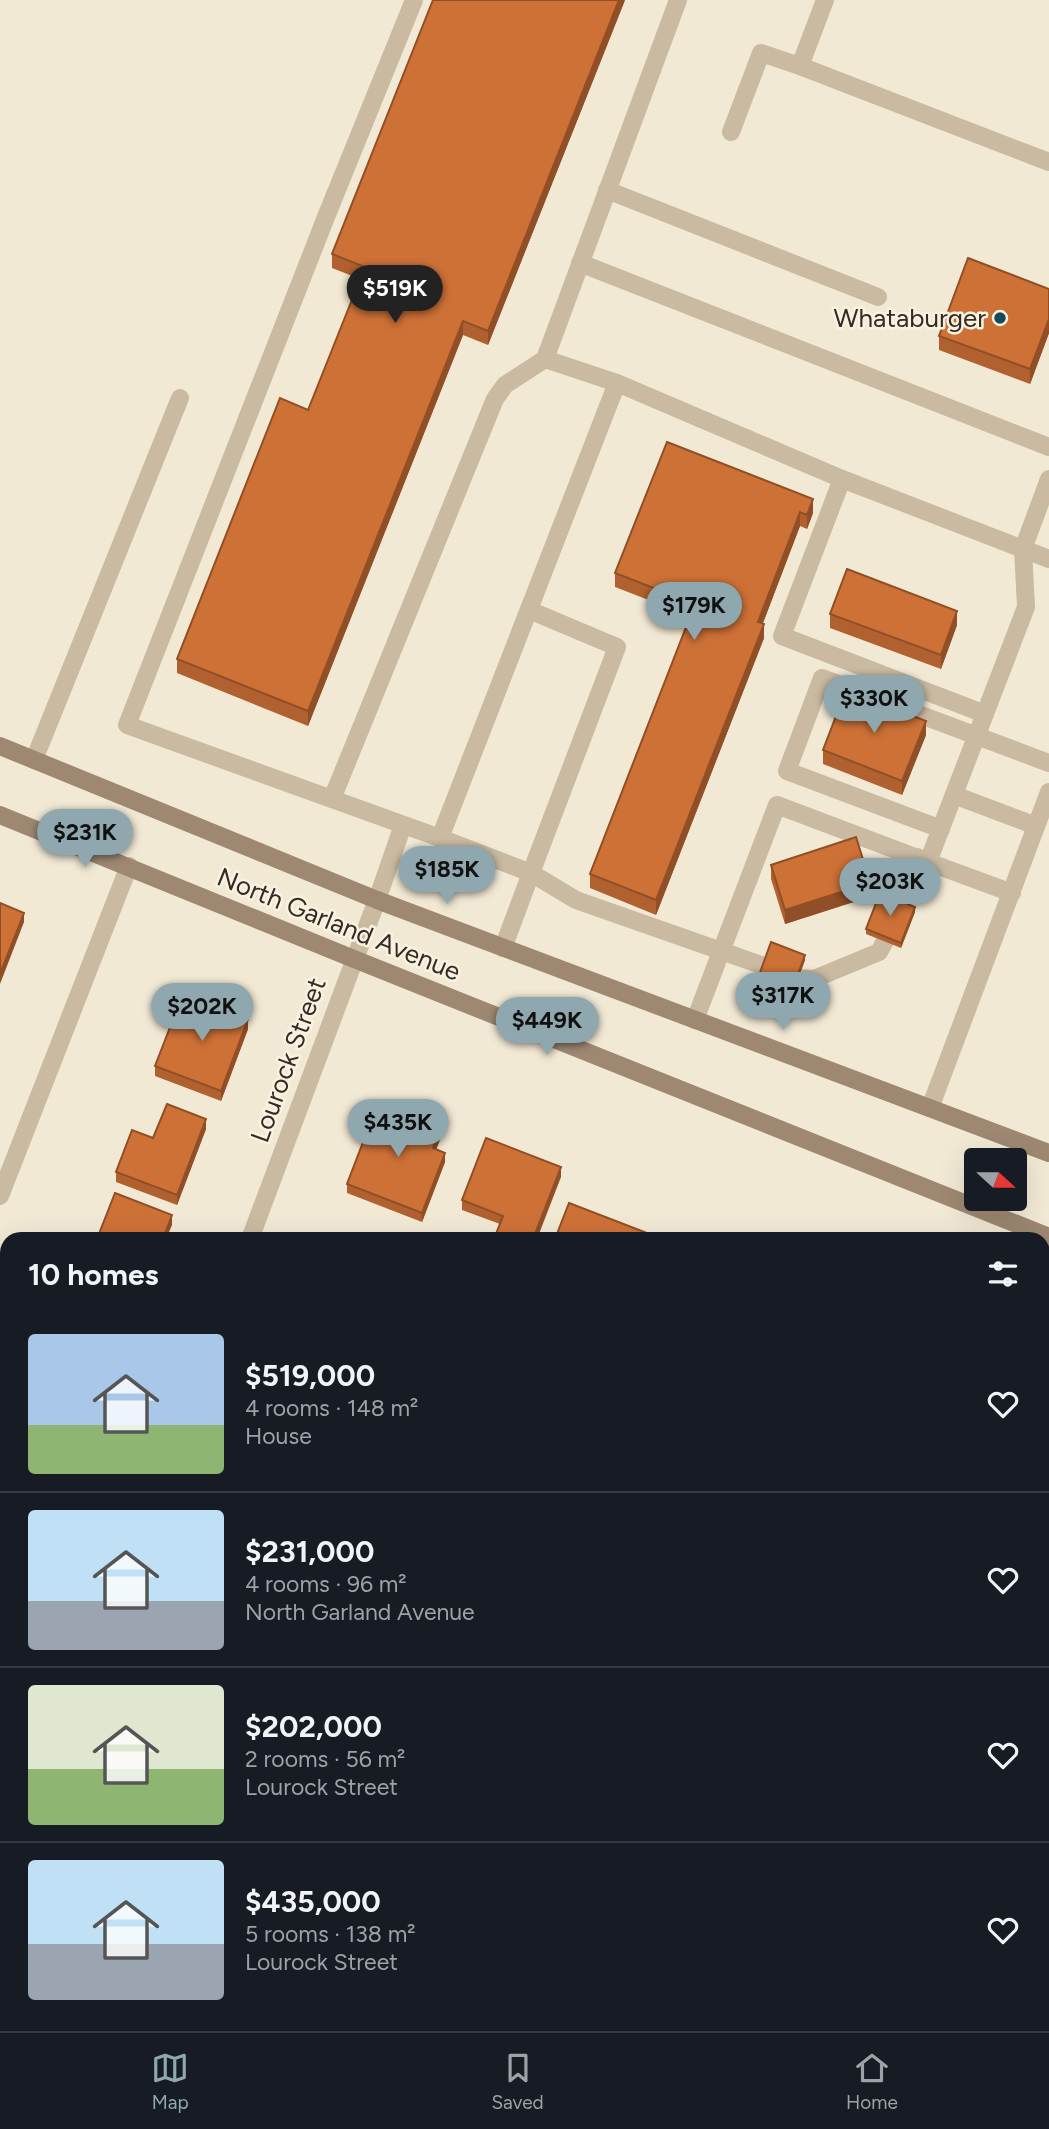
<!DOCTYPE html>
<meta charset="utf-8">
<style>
body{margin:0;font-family:Figtree,sans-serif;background:#20242c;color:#f1f3f6;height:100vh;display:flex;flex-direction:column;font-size:26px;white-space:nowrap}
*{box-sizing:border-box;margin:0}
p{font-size:23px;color:#9ea1a6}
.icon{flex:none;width:38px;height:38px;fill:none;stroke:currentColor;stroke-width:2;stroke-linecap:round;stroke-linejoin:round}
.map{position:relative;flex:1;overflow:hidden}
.drawer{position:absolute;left:0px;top:1232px;width:1050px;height:800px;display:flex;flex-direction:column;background:#171b24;border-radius:21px 21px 0 0;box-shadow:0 7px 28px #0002}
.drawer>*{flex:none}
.needle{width:46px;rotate:111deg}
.fabs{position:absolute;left:964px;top:1148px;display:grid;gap:14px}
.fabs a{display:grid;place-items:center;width:63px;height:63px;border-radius:7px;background:#171b24;box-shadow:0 7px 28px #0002;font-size:35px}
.price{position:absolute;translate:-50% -60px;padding:0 16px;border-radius:24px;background:#8fa7af;color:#111;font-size:23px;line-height:46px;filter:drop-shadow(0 2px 4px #0008)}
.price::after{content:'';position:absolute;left:50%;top:42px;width:21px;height:16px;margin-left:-10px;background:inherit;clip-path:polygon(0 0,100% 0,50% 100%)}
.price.current{background:#222;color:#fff}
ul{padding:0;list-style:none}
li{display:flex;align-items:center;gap:21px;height:175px;padding:0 28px}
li+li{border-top:2px solid #363941}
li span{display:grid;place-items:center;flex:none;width:196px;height:140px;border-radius:7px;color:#555}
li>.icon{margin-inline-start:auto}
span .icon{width:84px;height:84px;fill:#fffc;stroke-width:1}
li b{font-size:30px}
h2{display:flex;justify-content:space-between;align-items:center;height:84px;padding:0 28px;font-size:30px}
.tabs{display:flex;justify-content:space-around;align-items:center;height:98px;border-top:2px solid #363941;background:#171b24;font-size:19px;color:#9ea1a6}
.tabs a{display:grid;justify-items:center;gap:4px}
.tabs .current{color:#8fa7af}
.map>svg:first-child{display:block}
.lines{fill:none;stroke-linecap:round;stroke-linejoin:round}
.lane{stroke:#cabaa1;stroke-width:18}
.street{stroke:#cabaa1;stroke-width:18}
.secondary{stroke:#9e8872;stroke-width:18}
.wall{fill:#b1612f}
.shaded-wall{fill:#904f26}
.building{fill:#ce7137;stroke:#904f26;stroke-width:2}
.poi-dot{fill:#184a58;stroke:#faf2e1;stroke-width:2.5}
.labels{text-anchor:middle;stroke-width:5;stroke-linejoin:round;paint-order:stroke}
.poi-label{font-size:26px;fill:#342b24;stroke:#faf2e1;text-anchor:end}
.street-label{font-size:26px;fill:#342b24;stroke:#faf2e1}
</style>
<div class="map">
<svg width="1049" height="2031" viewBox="0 0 1049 2031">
<rect width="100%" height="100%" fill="#f2e9d5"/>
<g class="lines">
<g class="lane">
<path d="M414,0L326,217L127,725L440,838"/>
<path d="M825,0L800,66L1049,162"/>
<path d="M731,132L761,53L800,66"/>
<path d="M607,190L878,297"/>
<path d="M580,263L1049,447"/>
<path d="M617,383L545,359L678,0"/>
<path d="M842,479L782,636L985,714"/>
<path d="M1049,479L1023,549L1049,559"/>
<path d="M529,610L617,647L531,873L576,900L764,966"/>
<path d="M34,760L180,398"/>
<path d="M954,795L1036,826"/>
<path d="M332,799L495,399L505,385L545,359"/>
<path d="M941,829L787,771L822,678L1049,763"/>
<path d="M377,900L403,825"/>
<path d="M898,906L917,857"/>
<path d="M503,948L531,873L440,838L617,383L842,479L1023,549L1026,607L928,862L1012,893"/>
<path d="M799,978L814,979L879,952L885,941"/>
<path d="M695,1020L777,805L928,862"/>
<path d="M930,1108L1049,792"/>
<path d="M0,1196L129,866"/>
<path d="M1043,1708L1049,1710"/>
<path d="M1043,1803L1049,1805"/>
<path d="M1043,1881L1049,1865"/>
<path d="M472,2025L489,2031"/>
<path d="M267,2031L269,2025"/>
<path d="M401,2031L405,2025"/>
<path d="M685,2031L687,2025"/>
<path d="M988,2031L990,2025"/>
</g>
<g class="street">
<path d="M250,1239L377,900"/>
<path d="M0,1834H7"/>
<path d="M0,1882L7,1865"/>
<path d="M708,2025L724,2031"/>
</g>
<g class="secondary">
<path d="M0,746L377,900L1049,1153"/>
<path d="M0,815L354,959L1049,1237"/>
<path d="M1043,1389L1049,1373"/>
<path d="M1043,1578L1049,1561"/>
<path d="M786,2031L789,2025"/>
<path d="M873,2031L875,2025"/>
</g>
</g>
<g class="wall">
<path d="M625,0L488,345L463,335L308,726L177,673V659L308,410L360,279L332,268V254Z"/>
<path d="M1049,289V333L1030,384L939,350V336Z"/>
<path d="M667,442L813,513L807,529L800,526L763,623L764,638L656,915L590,888V874L690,616L615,587V573Z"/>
<path d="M830,614L957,625L941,669L830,628Z"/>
<path d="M926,735L902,795L823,764V750Z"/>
<path d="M771,865L866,898L785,924L771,879Z"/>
<path d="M915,912L901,948L866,934V929Z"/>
<path d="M805,960L792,995L758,983V978Z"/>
<path d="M248,1029L221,1101L155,1076V1066Z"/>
<path d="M206,1129L177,1205L116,1182V1172L153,1138Z"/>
<path d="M441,1137L436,1149L445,1162L422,1222L347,1193V1184Z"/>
<path d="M561,1177L500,1224L462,1210V1200Z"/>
<path d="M7,1462V1520L0,1517V1464Z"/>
<path d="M7,1531V1555L2,1553V1543Z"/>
</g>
<g class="shaded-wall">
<path d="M619,0H625L488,345V331Z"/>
<path d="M1049,319V333L1030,384V369Z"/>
<path d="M463,321V335L308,726V711Z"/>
<path d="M813,499V513L807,529V515Z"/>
<path d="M800,512V526L758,636V622Z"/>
<path d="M957,611V625L941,669V655Z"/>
<path d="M764,624V638L656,915V900Z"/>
<path d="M926,721V735L902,795V781Z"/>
<path d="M866,884V898L785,924V910Z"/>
<path d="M915,907V912L901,948V943Z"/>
<path d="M24,913V922L0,984V974Z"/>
<path d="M805,955V960L792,995V990Z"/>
<path d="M248,1019V1029L221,1101V1091Z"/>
<path d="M206,1119V1129L177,1205V1195Z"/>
<path d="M441,1127V1137L433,1158V1148Z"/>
<path d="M445,1153V1162L422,1222V1213Z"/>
<path d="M561,1167V1177L537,1239H533Z"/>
<path d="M172,1215V1225L166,1239H163Z"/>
<path d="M7,1631V1640L0,1659V1649Z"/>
<path d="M92,2025H96L93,2031H90Z"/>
</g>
<g class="building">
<path d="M433,0H619L488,331L463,321L308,711L177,659L280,398L308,410L365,267L332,254Z"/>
<path d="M968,258L1049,289V319L1030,369L939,336Z"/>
<path d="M667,442L813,499L807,515L800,512L758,622L764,624L656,900L590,874L695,604L615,573Z"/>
<path d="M847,569L957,611L941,655L830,614Z"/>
<path d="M846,690L926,721L902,781L823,750Z"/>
<path d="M856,837L866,869V884L785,910L771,865Z"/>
<path d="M880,893L915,907L901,943L866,929Z"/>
<path d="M0,903L24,913L0,974Z"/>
<path d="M771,942L805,955L792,990L758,978Z"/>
<path d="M183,994L248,1019L221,1091L155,1066Z"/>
<path d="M378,1103L441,1127L433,1148L445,1153L422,1213L347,1184Z"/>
<path d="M167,1104L206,1119L177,1195L116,1172L132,1130L153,1138Z"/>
<path d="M486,1138L561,1167L533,1239H494L503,1216L462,1200Z"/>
<path d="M115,1193L172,1215L163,1239H97Z"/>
<path d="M569,1203L655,1236L654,1239H555Z"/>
<path d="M2,1460L7,1462V1510L0,1507V1464Z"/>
<path d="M7,1531V1545L2,1543Z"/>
<path d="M0,1566L7,1569V1631L0,1649Z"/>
<path d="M24,2025H92L90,2031H22Z"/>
</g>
<circle class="poi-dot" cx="1000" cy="318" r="7"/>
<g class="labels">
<g class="poi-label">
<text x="986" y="327">Whataburger</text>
</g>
<g class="street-label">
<text transform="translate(339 924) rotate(22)" y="9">North Garland Avenue</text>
<text transform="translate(288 1060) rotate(-70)" y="9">Lourock Street</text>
</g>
</g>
</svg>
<div class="fabs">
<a><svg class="needle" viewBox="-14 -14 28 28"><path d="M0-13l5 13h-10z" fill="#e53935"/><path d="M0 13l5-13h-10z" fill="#9ea1a6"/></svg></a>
</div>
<b class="price current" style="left:395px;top:325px">$519K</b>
<b class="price" style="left:694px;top:642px">$179K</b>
<b class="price" style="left:874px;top:735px">$330K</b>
<b class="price" style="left:85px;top:869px">$231K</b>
<b class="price" style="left:447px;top:906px">$185K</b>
<b class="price" style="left:890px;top:918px">$203K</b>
<b class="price" style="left:783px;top:1032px">$317K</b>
<b class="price" style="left:202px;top:1043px">$202K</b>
<b class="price" style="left:547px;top:1057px">$449K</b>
<b class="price" style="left:398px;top:1159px">$435K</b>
<section class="drawer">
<h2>10 homes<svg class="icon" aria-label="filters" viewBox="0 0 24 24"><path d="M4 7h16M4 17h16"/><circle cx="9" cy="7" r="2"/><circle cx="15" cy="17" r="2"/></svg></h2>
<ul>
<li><span style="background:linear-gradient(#a9c7e8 65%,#8fb573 0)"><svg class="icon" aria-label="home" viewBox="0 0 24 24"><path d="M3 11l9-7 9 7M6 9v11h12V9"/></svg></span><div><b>$519,000</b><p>4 rooms · 148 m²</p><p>House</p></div><svg class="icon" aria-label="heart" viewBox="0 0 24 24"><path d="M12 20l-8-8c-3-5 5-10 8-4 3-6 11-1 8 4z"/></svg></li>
<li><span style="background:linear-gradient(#bfe0f5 65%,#9aa5b1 0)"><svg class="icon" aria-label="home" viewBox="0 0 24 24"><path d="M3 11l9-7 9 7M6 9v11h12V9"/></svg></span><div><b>$231,000</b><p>4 rooms · 96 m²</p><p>North Garland Avenue</p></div><svg class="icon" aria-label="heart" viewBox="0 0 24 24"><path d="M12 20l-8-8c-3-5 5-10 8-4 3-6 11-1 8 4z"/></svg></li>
<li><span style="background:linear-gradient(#dfe7d0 60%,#8fb573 0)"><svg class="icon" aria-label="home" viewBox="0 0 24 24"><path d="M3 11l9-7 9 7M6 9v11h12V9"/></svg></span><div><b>$202,000</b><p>2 rooms · 56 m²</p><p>Lourock Street</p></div><svg class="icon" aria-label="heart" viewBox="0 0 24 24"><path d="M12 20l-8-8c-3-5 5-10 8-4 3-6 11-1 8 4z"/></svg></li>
<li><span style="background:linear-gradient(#bfe0f5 60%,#9aa5b1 0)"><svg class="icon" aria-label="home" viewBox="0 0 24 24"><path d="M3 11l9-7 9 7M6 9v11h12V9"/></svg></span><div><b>$435,000</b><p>5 rooms · 138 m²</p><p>Lourock Street</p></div><svg class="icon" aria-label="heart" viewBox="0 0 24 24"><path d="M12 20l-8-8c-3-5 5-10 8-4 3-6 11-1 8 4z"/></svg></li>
</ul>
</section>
</div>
<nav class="tabs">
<a class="current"><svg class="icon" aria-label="map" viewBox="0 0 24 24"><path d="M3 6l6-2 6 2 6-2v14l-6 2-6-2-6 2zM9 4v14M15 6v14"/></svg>Map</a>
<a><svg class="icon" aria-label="saved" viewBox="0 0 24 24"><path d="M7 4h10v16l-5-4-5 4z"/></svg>Saved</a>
<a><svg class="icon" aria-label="home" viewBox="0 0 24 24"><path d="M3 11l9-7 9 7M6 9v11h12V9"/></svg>Home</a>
</nav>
